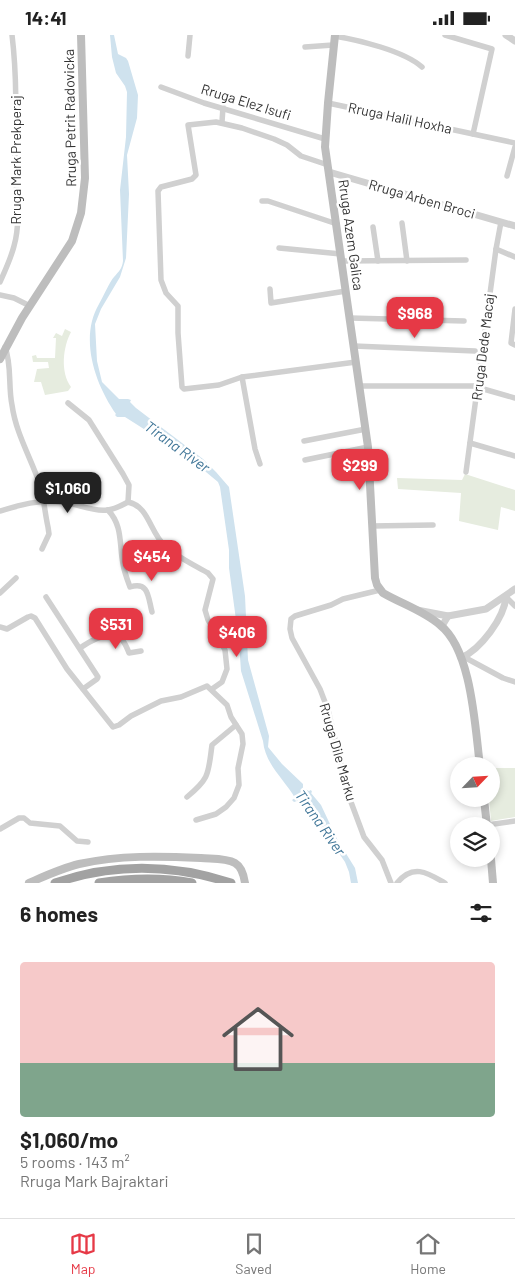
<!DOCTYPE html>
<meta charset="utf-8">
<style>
body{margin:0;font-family:Barlow,sans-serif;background:#f6f6f6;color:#222;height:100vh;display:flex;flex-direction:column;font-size:19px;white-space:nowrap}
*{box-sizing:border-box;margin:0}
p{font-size:16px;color:#767676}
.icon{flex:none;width:28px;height:28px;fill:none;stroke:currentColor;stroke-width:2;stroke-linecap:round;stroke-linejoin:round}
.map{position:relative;height:848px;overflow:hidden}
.sheet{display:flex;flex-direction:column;background:#fff;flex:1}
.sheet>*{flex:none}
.needle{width:32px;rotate:65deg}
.fabs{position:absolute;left:450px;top:722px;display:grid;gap:10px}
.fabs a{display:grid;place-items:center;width:50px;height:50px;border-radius:50%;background:#fff;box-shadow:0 2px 8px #0003;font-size:25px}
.price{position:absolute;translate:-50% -42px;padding:0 11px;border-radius:10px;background:#e63946;color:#fff;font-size:16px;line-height:32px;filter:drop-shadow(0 1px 2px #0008)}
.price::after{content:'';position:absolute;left:50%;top:30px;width:15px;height:11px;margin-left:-8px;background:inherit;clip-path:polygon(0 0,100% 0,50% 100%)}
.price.selected{background:#222;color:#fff}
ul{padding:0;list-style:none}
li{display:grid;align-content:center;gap:10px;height:265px;padding:0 20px}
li+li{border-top:1px solid #e0e0e0}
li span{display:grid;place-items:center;height:155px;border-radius:5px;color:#555}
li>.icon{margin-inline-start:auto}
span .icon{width:90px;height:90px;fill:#fffc;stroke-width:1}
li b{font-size:21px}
h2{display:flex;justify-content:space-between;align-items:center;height:60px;padding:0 20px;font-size:21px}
.status{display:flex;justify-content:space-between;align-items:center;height:35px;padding:0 25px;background:#fff;direction:ltr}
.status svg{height:14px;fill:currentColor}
.tabs{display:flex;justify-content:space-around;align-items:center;height:70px;border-top:1px solid #e0e0e0;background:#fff;font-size:14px;color:#767676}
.tabs a{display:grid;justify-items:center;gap:2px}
.tabs .selected{color:#e63946}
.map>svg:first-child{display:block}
.green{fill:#e6ecdf}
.water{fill:#cfe2ee}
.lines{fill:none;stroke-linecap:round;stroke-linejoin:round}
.minor{stroke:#d0d0d0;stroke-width:5.5}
.tertiary{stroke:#d0d0d0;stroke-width:7}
.secondary{stroke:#bdbdbd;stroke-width:8}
.trunk{stroke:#a2a2a2;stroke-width:9}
.labels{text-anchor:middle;stroke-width:5;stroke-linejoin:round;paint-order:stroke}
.street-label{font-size:14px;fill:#333;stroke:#fff}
.water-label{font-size:15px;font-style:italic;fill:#3f7597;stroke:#fff}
</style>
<div class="status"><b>14:41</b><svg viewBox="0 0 49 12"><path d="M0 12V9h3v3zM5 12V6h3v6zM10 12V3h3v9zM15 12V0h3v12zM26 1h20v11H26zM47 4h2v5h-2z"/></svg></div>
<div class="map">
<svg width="515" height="848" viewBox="0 0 515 848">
<rect width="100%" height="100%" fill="#fff"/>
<g class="green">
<path d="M65,294L71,297C63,312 60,337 71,352L68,356L45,360L41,347H34L37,334L49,333L48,327H33L32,321L36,320L37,323H55L56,303H53L56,298L62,301Z"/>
<path d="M465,439L515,455V476L501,472L498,495L459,486L461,458L398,454L397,443L462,445Z"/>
<path d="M491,733H515V782L491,786L489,764H491Z"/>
</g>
<path class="water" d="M110,0H114L118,19L126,23L128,26L138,60L137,83L127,120L129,159L126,223L120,242L101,274L95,289L97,326L102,347L119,364H128L131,365L130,367L136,373L203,424L216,437L229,452L245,561L248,625L269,701L268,712L282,729L303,749V753L309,756L311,755L312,757L311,758L321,770L337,804L355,833L358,848H351L349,837L345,827L317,786L297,766L294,767L292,765L295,763C284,744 265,729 263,706L241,636L239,607L229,533V515L220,452L218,447L188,422L125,382H117L115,380L116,379C95,349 79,303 99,269C103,262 110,246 114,242C119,236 122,234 123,226L120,155L126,102L127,57L125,51L116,38L112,22Z"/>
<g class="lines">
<g class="minor">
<path d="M445,0L492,14L473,99"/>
<path d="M334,1C359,5 404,16 422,32"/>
<path d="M305,12L333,10"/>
<path d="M188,21L190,0"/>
<path d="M161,52L204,68L325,104"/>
<path d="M328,68L515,108"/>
<path d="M222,87L223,72"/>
<path d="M328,130L301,121L287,110L274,104L242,93L216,87L188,90L196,140L192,144L161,152L158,156L161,245L166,258L178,271V298L182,352L184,354L219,350L242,342L356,327"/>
<path d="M507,141L515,112"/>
<path d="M262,166H268L337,189"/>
<path d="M402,188L407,226"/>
<path d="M373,192L378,226"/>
<path d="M279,213L341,219"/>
<path d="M496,214L515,222"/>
<path d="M342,226L466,225"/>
<path d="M0,247C5,236 11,223 14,211C22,183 15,152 15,123C16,82 17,41 12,0"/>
<path d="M270,254L271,268L346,256"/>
<path d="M0,260L14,263L30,271"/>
<path d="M515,274L511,308L515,310"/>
<path d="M350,283L464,286"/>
<path d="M354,311L475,316"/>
<path d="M5,312C12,330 8,351 12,370C16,399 31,423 40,450C44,464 45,479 48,492L49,499L42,514"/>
<path d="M242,342L255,414L260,429"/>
<path d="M360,351H473L515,363"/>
<path d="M68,368L89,385L123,439L129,450L128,467"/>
<path d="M304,406L366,394"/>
<path d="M470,408L515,421"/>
<path d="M305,425L368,412"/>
<path d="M466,437L496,214L501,187"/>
<path d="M108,475C123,491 119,509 123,529C124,536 127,544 130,552C149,546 148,562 152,577"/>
<path d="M0,476C20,470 40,464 61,467C77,468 91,477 107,475C114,475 122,470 128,467C149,471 150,498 165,511C177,522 194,530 208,538L213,544L205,575L208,585L225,615L227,634L222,647L212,654"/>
<path d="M372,491L433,490"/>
<path d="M380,555L343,564L331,570L295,581L291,584L290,594L292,603L320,654L328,675L348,759L364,802L382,825L391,848"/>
<path d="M0,558L16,543"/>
<path d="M46,562L98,642L97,644L83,654"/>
<path d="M506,562L515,571"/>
<path d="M0,592L7,594L28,582L31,581L35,583L67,634L113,692L119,690L131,681L161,666L181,662L207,651L227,670L231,682L242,699L243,709L238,733L239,750L234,763L226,772L216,779L196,785"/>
<path d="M80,613C90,606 109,595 121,604C125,607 127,613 129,618L141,616"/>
<path d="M464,622L503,643L515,647"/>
<path d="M187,762C210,743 208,739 212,710L236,690"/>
<path d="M487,790L515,786"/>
<path d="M0,794L19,783H24L30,788L60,791L77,806L88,807"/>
<path d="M397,848C413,828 428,838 445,848"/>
</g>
<g class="tertiary">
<path d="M506,0L515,6"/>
<path d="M329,137L515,191"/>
<path d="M417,575L448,581"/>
<path d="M442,591L448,581L486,574L515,554"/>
<path d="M461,623C481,614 504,583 506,562"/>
</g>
<g class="secondary">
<path d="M335,0L328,68L325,112L368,412L375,543L377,550L383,558C402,569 424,576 440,590C472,615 475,693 480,731"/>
<path d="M0,324L22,283L72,206L81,178L85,143L81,0"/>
<path d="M484,764L487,791"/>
<path d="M491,824L493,848"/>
<path d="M29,848C45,841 62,833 79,829C120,820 160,821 201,823C211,824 226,823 235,828C242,832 244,841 245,848"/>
</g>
<g class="trunk">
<path d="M55,848C113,828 173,829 231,848"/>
<path d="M99,848C130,843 161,842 192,848"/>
</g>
</g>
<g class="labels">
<g class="street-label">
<text transform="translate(246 67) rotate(17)" y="5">Rruga Elez Isufi</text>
<text transform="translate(70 83) rotate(-91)" y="5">Rruga Petrit Radovicka</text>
<text transform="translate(400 83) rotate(12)" y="5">Rruga Halil Hoxha</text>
<text transform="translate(16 125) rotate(-90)" y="5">Rruga Mark Prekperaj</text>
<text transform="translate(422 164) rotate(16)" y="5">Rruga Arben Broci</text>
<text transform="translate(351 200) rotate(82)" y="5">Rruga Azem Galica</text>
<text transform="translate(483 312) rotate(-83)" y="5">Rruga Dede Macaj</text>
<text transform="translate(338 717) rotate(74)" y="5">Rruga Dile Marku</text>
</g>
<g class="water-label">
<text transform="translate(177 412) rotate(36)" y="5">Tirana River</text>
<text transform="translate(320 788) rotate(55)" y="5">Tirana River</text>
</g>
</g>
</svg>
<div class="fabs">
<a><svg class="needle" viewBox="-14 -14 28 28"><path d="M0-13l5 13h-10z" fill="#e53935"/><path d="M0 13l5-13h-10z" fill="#767676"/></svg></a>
<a><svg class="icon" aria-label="layers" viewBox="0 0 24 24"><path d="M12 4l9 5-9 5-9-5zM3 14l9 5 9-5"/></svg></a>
</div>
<b class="price" style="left:415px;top:304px">$968</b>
<b class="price" style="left:360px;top:456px">$299</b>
<b class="price selected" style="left:68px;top:479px">$1,060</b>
<b class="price" style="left:152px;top:547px">$454</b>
<b class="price" style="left:116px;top:615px">$531</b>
<b class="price" style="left:237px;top:623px">$406</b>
</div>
<section class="sheet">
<h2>6 homes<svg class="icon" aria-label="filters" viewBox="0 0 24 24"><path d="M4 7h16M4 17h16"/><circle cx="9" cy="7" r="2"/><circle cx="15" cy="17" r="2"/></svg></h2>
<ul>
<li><span style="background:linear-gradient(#f6c9c9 65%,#7fa58c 0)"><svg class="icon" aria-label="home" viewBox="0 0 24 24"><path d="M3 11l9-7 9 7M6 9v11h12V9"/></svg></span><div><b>$1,060/mo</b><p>5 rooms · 143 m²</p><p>Rruga Mark Bajraktari</p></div></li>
</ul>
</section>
<nav class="tabs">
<a class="selected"><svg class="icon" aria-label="map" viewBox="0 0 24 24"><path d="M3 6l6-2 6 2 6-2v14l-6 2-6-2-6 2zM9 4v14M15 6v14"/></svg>Map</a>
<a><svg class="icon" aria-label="saved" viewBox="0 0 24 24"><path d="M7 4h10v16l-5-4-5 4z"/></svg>Saved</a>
<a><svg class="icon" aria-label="home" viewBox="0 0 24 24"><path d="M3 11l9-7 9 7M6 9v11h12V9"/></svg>Home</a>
</nav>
